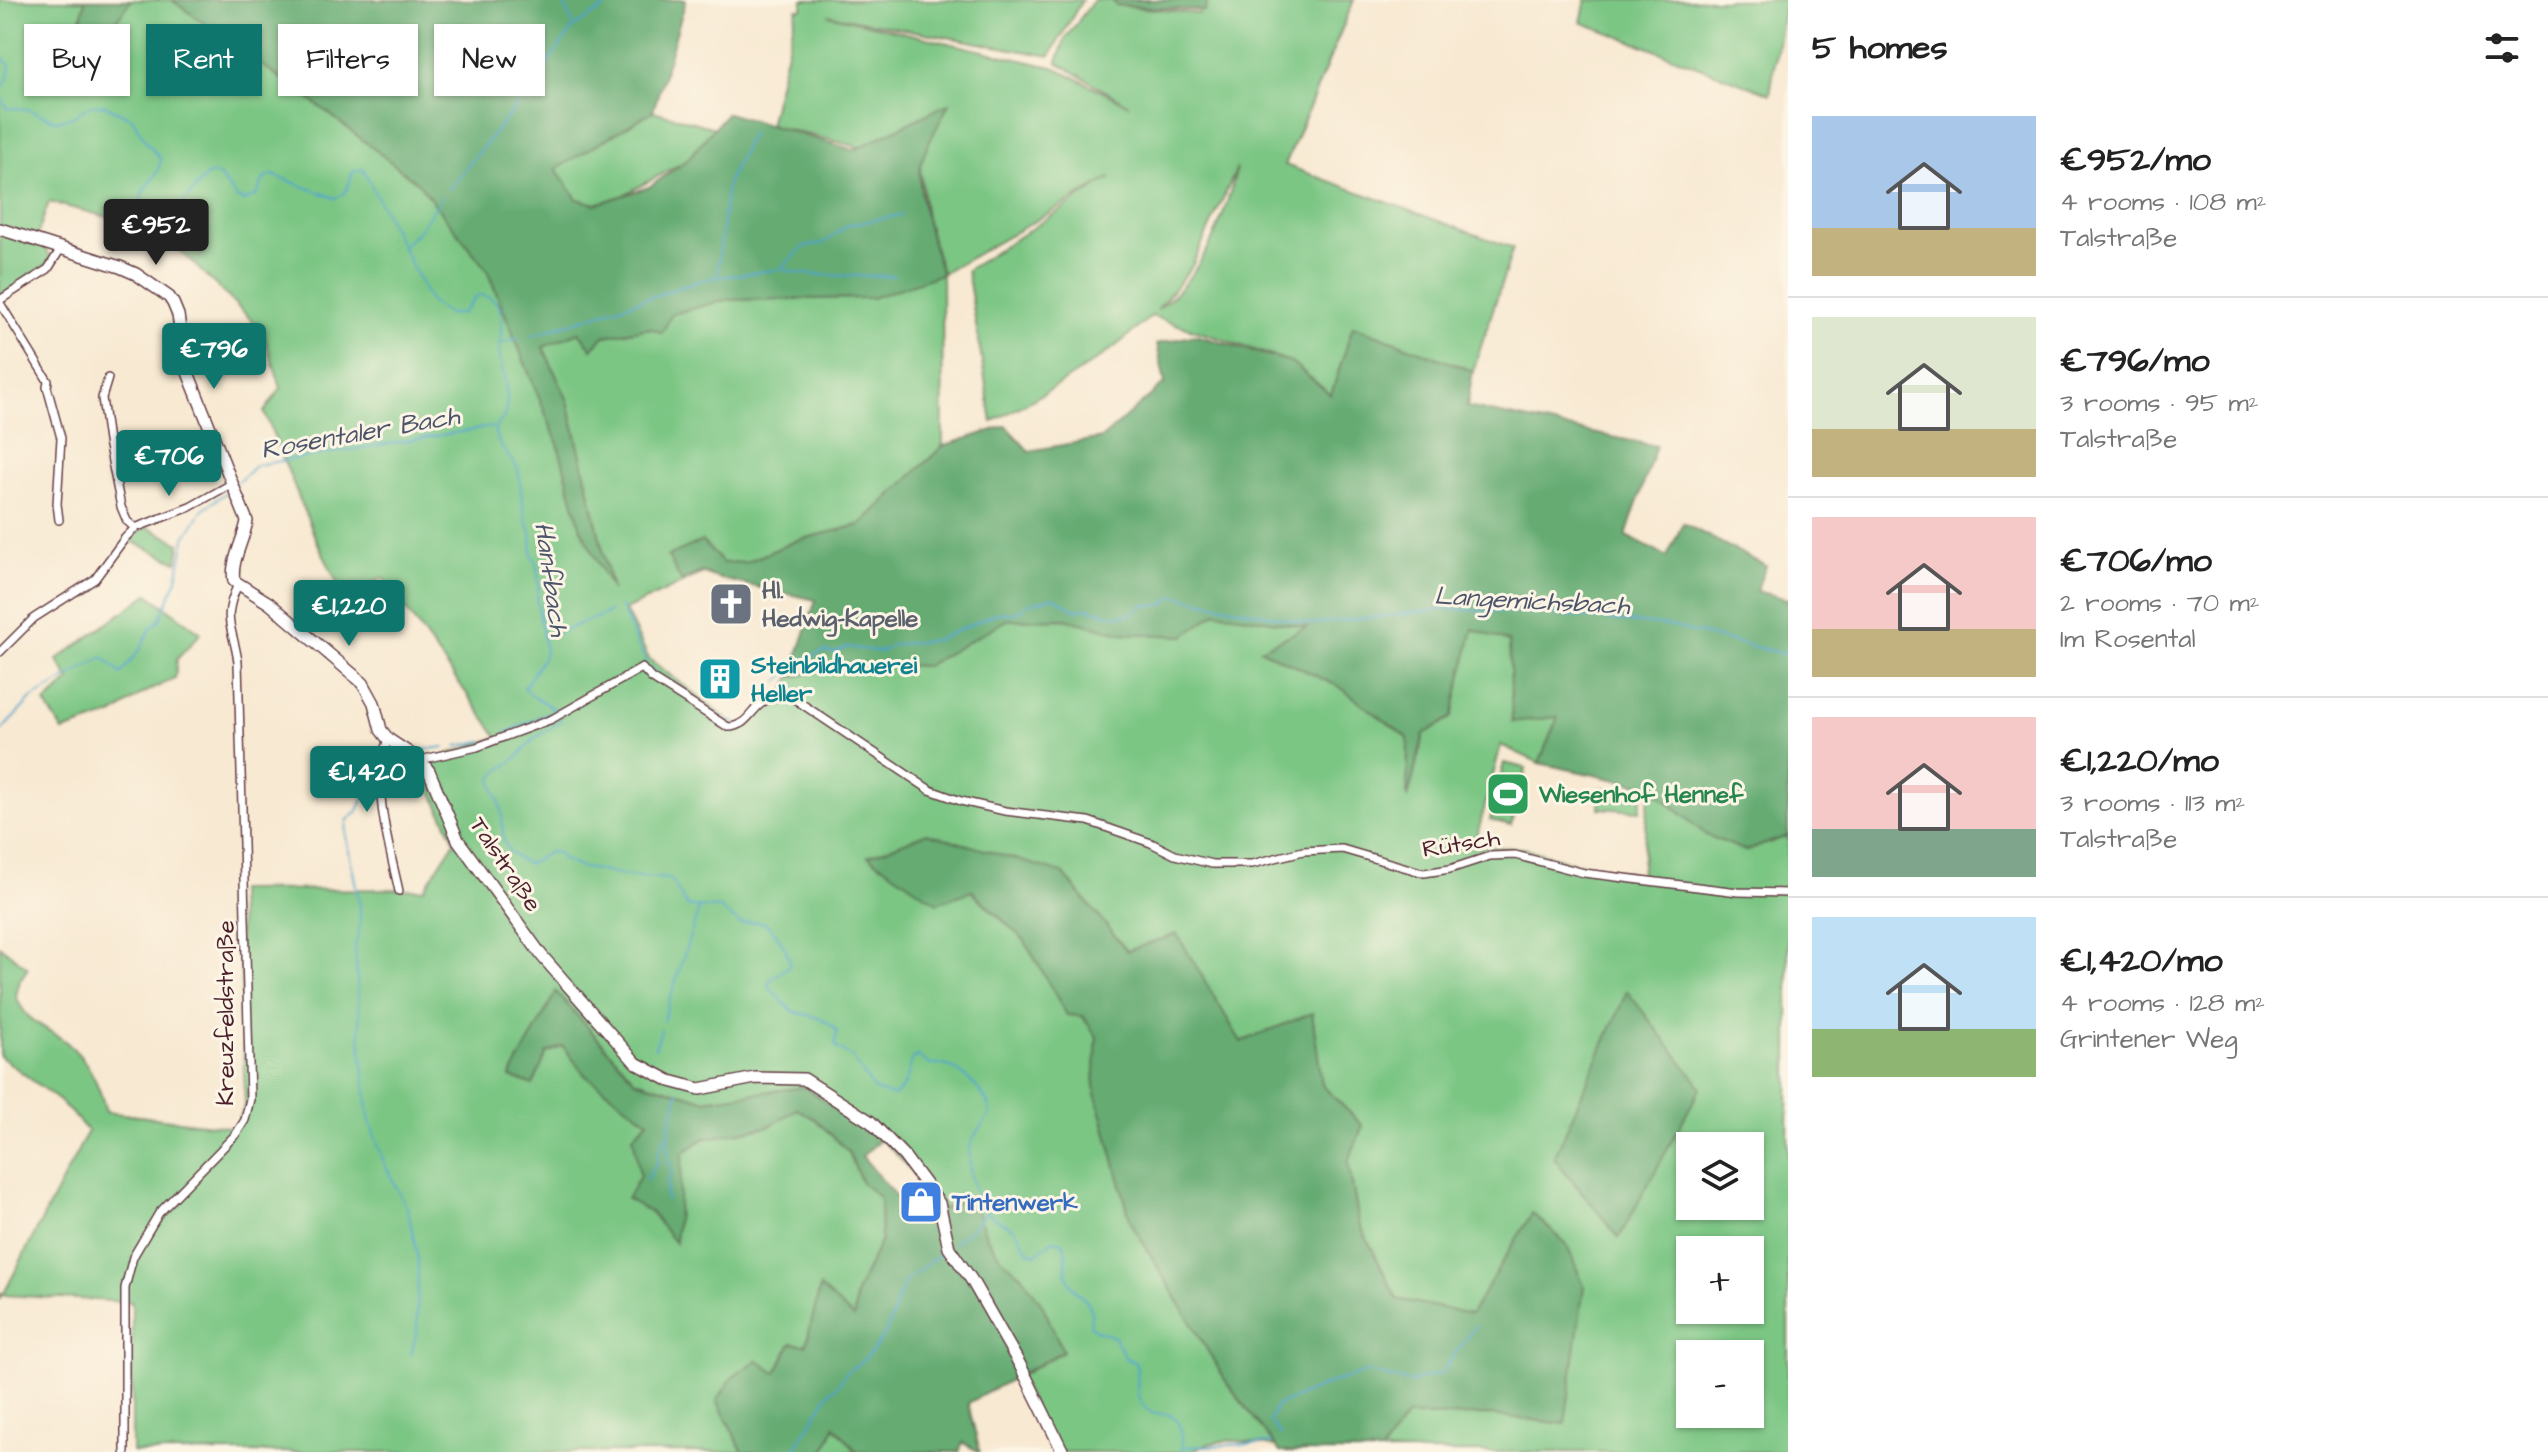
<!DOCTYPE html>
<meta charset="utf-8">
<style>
body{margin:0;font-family:"Architects Daughter",sans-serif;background:#f2f2f2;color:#222;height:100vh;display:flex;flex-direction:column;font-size:30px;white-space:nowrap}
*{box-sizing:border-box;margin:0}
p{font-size:26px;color:#767676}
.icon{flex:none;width:44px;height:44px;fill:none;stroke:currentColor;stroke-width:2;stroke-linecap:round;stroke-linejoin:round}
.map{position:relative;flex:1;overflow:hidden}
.drawer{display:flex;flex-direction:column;background:#fff;width:760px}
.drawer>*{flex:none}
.guide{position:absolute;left:24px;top:24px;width:760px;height:72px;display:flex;gap:16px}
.controls{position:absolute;left:1676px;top:1132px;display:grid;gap:16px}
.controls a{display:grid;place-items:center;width:88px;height:88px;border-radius:0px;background:#fff;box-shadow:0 2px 6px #0004;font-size:40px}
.price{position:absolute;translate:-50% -68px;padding:0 18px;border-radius:8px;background:#0f766e;color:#fff;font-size:26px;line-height:52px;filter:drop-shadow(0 2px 4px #0008)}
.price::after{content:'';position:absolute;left:50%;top:48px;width:24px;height:18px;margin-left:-12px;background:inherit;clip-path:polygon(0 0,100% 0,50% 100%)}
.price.selected{background:#222;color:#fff}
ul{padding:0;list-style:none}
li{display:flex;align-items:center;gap:24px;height:200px;padding:0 24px}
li+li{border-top:2px solid #e0e0e0}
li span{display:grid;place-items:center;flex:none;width:224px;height:160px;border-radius:0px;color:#555}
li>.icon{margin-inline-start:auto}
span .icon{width:96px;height:96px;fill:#fffc;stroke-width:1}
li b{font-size:34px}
h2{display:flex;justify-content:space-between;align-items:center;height:96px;padding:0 24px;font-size:34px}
.chip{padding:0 28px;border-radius:0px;background:#fff;box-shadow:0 2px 6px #0004;font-size:28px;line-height:72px}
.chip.selected{background:#0f766e;color:#fff}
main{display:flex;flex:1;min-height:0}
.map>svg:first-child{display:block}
.green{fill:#7cc684;stroke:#637258;stroke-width:2;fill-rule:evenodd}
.forest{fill:#65ab72;stroke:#58654e;stroke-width:2}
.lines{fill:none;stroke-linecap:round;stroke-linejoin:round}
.stream{stroke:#4fa4cb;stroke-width:2}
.minor-casing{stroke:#643d44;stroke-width:10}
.secondary-casing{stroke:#643d44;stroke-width:14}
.minor{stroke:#fff;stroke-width:7}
.secondary{stroke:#fff;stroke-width:11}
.labels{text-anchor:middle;stroke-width:6;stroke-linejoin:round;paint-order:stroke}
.worship-label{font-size:24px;font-weight:bold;fill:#5b616d;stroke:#fcf5e5;text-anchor:start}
.culture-label{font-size:24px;font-weight:bold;fill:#0d838f;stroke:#fcf5e5;text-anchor:start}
.leisure-label{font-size:24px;font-weight:bold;fill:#27864d;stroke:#fcf5e5;text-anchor:start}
.street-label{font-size:24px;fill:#4a1f2b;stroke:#fcf5e5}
.shop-label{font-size:24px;font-weight:bold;fill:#366cbe;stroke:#fcf5e5;text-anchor:start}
.water-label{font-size:26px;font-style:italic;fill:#4c546b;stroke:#fcf5e5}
</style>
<main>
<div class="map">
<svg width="1788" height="1452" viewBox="0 0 1788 1452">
<rect width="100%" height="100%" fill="#fcf5e5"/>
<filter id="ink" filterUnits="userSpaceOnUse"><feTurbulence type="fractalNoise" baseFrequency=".0125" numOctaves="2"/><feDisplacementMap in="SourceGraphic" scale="16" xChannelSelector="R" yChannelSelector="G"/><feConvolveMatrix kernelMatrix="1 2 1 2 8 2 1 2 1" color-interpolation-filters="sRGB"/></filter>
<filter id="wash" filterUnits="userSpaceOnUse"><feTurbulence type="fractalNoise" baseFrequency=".006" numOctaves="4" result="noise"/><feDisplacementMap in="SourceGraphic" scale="32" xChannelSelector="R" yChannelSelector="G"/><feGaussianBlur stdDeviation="1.8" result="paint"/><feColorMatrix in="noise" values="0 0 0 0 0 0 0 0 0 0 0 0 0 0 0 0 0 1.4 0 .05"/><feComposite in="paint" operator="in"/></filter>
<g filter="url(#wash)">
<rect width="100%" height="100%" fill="#f8e9d2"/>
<g class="green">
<path d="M0,0H85L80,25L105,36L131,0H172L327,112L419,184L487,270L558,444L581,529L611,585L568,401L543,347L579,332L592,349L604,336L652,328L672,314L725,300L872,298L942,273L926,218L920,167L863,148L769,125L797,9H802L803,0H1082L1050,56L828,15L1056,68L1129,105L1057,62L1065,39L1094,0H1112L1116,5L1199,14L1204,0H1354L1285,165L1513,248L1473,371L1353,326L1331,395L1291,362L1151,316C1105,360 1048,392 992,422L967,270L1112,177L942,274L943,446L860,525L798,540L747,562L723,563L702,542L668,557L721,579L703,573L625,610L649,659L742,730L760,711L781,699L790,678L848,663L926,666L1006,620L1065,619L1121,633L1184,636L1215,612L1309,627L1261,650L1340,687L1408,738L1409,794L1424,734L1452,717L1472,629L1509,642L1559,717L1539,763L1501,745L1474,847L1524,848L1566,861L1641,875L1650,787L1706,835L1746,851L1788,836V1452H1381L1407,1416L1491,1415L1565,1424L1471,1315L1397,1299L1359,1223L1348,1162L1363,1126L1322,1085L1312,1014L1241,1042L1177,935L1127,951L1063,873L971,891L1025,941L1067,1015L1082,1016L1097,1037L1094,1086L1131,1222L1227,1383L1276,1447C1249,1442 1216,1434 1193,1452H1055L1019,1377L1063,1351L1021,1275L1002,1259L987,1238L971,1197L944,1210L902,1160L881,1139L804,1087L704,1100L635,1080L556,992L547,1053L563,1046L585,1075L648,1121L633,1136L650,1212L675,1242L683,1153L703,1139L770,1126L797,1109L815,1119L848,1151L862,1183L880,1198L881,1240L856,1293L854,1319L821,1288L806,1345L776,1373L717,1400L743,1452H132V1302L2,1295L0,1298V1293L3,1295L88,1131L61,1102L0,1056V946L28,968L20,980L16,996C26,1023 44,1025 66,1042C89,1061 99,1084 106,1112L236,1128L245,1104L238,890L424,889L455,841L419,764L498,737L383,578L344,597L315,537L264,412L281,388L262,330L159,230L49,202L37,236L51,257L46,265L0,296ZM1237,168C1223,223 1203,274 1157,310L1192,266ZM1690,1146H1750V1206H1690ZM1690,1250H1750V1310H1690ZM1690,1354H1750V1414H1690Z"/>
<path d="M1586,0H1785L1770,94L1581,22Z"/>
<path d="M653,111L715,128L686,161L616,199L596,204L577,199L556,169Z"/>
<path d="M147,527L180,543L177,562L131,541L134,534Z"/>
<path d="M148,594L201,633L177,659L175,678L140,695L114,714L63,731L45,703L70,680L57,660Z"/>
<path d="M1504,763L1526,768L1511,825L1490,820Z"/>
<path d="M1600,788L1642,791L1640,811L1599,808Z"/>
<path d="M835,1426L857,1452H824Z"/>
</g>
<g class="forest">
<path d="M85,0H131L105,36L80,25Z"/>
<path d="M172,0H686L653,111L556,169L577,199L596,204L649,187L686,161L727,113L854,150L949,103C942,119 922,152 920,168C917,194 933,248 942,274L872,298L725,300L672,314L662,333L651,328L604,336L592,349L579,332L543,347L568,401L612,590L581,529L558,444L487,270L419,184L327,112Z"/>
<path d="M1112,0H1208L1205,11L1116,5Z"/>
<path d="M1353,326L1473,371L1467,407L1656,446L1626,536L1667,557L1683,523L1766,566L1756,591L1788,599V836L1746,851L1706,835L1650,787L1539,763L1558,717L1512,722L1509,642L1473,629L1452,717L1424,734L1407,799L1408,738L1340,687L1260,649L1307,627L1216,612L1184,636L1121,633L1065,619L1006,620L926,666L848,663L790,678L816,600L721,579L702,572L681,581L668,556L702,541L723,563L747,562L798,540L860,525L943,446L1006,426L1029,451L1102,438L1165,383L1157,344L1195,335L1291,362L1331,395Z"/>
<path d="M927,833L1063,873L1127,951L1177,934L1241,1042L1312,1013L1322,1085L1363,1126L1348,1162L1359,1223L1397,1299L1471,1314L1532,1213L1566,1243L1584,1286L1565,1424L1491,1415L1407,1416L1381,1452H1280L1227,1383L1131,1222L1094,1086L1097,1037L1083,1016L1067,1015L1025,941L972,891L937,903L868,856Z"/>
<path d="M1627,991L1701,1087L1619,1238L1554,1158Z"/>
<path d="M556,992L635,1080L704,1100L804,1087L881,1139L862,1156L916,1221L971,1197L987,1238L1002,1259L1021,1275L1042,1304L1063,1351L968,1403L980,1452L963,1443L959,1452H857L835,1426L824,1452H743L717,1400L733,1377L757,1360L776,1373L791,1343L806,1345L820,1287L854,1318L856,1293L881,1240L880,1198L862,1183L848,1151L815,1119L797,1109L770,1126L703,1139L683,1153L675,1243L650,1212L627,1199L640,1176L633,1136L648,1121L585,1075L563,1046L547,1053L533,1085L510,1077Z"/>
</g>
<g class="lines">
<g class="stream">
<path d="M568,0L565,6L573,24"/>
<path d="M0,55L10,65L8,78L0,92"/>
<path d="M0,96L7,108L27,109L57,121L72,117L92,105H104L133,119L146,142L160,158C162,182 133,184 143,213L158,220C182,211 191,191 208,174L218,175L237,198L244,201L257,195C262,185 261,177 273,175L335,198C349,194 348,183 353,172L363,169L430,302L449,314H461L478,295C516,298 496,337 500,358C503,376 511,397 504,416C502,421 496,425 494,431L500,445L518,469L525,517L531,532L532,555L536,562L539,584L537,600L545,648L544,656L524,688C532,700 547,701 556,711"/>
<path d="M449,189L517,105L574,27L604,8L610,0"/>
<path d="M403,246L421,228L442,197"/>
<path d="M781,269C813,278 859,275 894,276"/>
<path d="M717,277L727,184L752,132"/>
<path d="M531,336L706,279L781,269L803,247L824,243L848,225L901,215"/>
<path d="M501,343L519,338"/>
<path d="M237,483L256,465L492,427"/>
<path d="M621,607L646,663"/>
<path d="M544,638L610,612"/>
<path d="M650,669L726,721L736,722"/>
<path d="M778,681L803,660L824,651L835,653L847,647L881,652L892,645L936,640L997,613H1016L1028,604L1054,597L1075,610L1088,608L1108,615H1129L1144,605H1162L1174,596L1312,624L1448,609L1551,614L1669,626L1788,655"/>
<path d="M559,717L561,721L535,738L518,757L496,773L492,780C493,789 498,795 500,804C507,830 493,848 528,864L550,852L558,853L562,859L579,867L628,876L671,879L685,904L690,907L720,908L740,924C746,923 755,921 761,922C773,924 790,953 790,965L769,981V987L792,1011C811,1017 823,1015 837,1031L835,1044L837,1048L852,1057L874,1090L894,1096C906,1089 909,1072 912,1059L918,1056L930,1065C931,1065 942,1065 943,1065C961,1068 991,1097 990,1115C984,1124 976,1131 972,1141C965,1160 973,1197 987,1212C994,1220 1004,1223 1013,1228C1025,1236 1020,1250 1036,1254L1053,1240L1063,1242C1069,1256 1063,1268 1069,1281C1079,1303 1096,1294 1090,1325L1096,1330L1115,1337L1125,1358L1136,1363C1142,1384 1128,1396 1152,1413C1157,1414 1162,1413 1167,1414C1182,1416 1183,1440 1182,1452"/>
<path d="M0,732L31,699L103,657L121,674L141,648L151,628L159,621L177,579L185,538L203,509L228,491"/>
<path d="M505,733L553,711"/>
<path d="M457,746L483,741"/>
<path d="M421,750L445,747"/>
<path d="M376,787L368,788L358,811L347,821L346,837L360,906V927L355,946L361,1047L369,1119L385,1165L408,1210L418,1260L417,1330L411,1355"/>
<path d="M663,1021L699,908"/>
<path d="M655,1048L661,1030"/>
<path d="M646,1180L658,1161L659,1150L666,1135"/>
<path d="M666,1200L667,1183L672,1173C663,1144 671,1120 678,1092"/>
<path d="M953,1243L970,1230L986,1212"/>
<path d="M1281,1436L1270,1421L1276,1406L1333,1382L1367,1372L1410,1382L1441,1373L1476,1325"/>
<path d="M1184,1447L1271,1443"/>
<path d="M793,1452L830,1391C840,1387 840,1380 846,1373C848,1371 855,1366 857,1365C876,1350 890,1330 895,1307C896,1298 903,1293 903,1283L941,1253"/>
</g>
</g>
</g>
<g filter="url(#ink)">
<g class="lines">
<g class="minor-casing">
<g id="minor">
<path d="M0,300L48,269L60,250"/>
<path d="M0,303L48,381L47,387L61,438L57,504L59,520"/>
<path d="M108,378L102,398L108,441L121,507L127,521L135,528"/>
<path d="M0,652L34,618L95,579L125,538L135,528L190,507L231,484"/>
<path d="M388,739C370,784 389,845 399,891"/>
<path d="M420,760L477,747L552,719L642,668L651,678L728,727C757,726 750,690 793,698L930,790L961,801L1005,811L1088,821L1151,843L1175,855L1212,864H1252L1303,851L1342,849L1424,873L1450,869L1490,856L1515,855L1584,873L1738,892L1788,893"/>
<path d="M125,1452V1288L133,1257L159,1213L236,1134L245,1120L250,1099L238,662C233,625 221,622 238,584"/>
</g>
</g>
<g class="secondary-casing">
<path id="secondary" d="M0,229L120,267L136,274L169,297L173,303L178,315L185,365L247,521C244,540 230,562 234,581L269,603L363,683L374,703L381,730L388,739L420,760L429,771L458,840L542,956L636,1063L670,1081L700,1089L755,1078L804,1079L871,1122L904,1156L939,1203L949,1248L971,1279L1020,1365L1063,1452"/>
</g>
<use href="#minor" class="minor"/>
<use href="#secondary" class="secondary"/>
</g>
</g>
<defs>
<g id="church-square" transform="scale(2.3)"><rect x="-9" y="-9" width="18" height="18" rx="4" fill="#6b7280" stroke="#fcf5e5"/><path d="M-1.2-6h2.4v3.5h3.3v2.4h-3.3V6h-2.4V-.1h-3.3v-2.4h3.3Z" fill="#fff"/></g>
<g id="building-square" transform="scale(2.3)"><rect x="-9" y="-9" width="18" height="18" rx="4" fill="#0f9aa8" stroke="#fcf5e5"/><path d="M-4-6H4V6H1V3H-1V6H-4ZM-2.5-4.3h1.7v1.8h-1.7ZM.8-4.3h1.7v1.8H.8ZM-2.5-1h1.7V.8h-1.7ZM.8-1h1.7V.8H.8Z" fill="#fff"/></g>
<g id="stadium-square" transform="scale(2.3)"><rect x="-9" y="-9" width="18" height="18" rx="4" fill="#2e9e5b" stroke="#fcf5e5"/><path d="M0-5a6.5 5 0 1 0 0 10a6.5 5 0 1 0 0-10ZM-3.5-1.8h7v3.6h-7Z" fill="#fff"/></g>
<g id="shop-square" transform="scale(2.3)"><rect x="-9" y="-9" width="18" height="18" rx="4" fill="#3f7fe0" stroke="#fcf5e5"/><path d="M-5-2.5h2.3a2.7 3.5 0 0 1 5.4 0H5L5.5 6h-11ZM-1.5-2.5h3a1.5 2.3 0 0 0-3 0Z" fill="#fff"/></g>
</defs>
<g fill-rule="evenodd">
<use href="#church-square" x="731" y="604"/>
<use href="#building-square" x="720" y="679"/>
<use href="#stadium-square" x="1508" y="794"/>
<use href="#shop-square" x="921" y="1202"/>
</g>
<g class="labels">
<g class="worship-label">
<text x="762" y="598">Hl.<tspan x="762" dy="28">Hedwig-Kapelle</tspan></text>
</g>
<g class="culture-label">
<text x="751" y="673">Steinbildhauerei<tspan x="751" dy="28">Heller</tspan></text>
</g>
<g class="leisure-label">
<text x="1539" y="802">Wiesenhof Hennef</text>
</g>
<g class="street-label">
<text transform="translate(1461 843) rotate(-9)" y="8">Rütsch</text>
<text transform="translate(506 864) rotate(56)" y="8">Talstraße</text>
<text transform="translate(225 1013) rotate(-90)" y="8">Kreuzfeldstraße</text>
</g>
<g class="shop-label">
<text x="952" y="1210">Tintenwerk</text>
</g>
<g class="water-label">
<text transform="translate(360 432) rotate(-10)" y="9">Rosentaler Bach</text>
<text transform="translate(552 579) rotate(82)" y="9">Hanfbach</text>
<text transform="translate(1532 600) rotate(3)" y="9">Langemichsbach</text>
</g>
</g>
</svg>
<div class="controls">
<a><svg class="icon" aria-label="layers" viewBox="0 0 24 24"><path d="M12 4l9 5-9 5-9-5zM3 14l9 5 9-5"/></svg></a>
<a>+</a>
<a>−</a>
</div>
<b class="price selected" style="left:156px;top:267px">€952</b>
<b class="price" style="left:214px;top:391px">€796</b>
<b class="price" style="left:169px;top:498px">€706</b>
<b class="price" style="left:349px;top:648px">€1,220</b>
<b class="price" style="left:367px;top:814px">€1,420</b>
<div class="guide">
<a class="chip">Buy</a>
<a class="chip selected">Rent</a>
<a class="chip">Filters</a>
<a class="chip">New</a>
</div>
</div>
<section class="drawer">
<h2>5 homes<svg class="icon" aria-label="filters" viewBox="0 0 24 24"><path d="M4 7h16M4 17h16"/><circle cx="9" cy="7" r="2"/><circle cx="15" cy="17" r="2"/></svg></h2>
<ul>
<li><span style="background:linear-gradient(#a9c7e8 70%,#c2b280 0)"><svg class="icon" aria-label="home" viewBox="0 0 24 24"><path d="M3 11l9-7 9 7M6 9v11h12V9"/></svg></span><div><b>€952/mo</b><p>4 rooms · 108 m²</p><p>Talstraße</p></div></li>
<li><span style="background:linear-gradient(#dfe7d0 70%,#c2b280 0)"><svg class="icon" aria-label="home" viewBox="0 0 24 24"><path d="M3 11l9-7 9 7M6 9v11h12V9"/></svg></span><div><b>€796/mo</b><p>3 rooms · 95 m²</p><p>Talstraße</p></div></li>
<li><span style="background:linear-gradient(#f6c9c9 70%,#c2b280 0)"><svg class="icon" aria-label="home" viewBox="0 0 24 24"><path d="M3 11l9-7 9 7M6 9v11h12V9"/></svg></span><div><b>€706/mo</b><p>2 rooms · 70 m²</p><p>Im Rosental</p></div></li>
<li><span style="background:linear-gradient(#f6c9c9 70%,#7fa58c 0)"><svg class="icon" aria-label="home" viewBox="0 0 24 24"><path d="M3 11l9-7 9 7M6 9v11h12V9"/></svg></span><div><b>€1,220/mo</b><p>3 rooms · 113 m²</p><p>Talstraße</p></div></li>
<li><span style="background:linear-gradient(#bfe0f5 70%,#8fb573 0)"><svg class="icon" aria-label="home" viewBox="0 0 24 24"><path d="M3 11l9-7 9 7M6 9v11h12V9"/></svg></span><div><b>€1,420/mo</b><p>4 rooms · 128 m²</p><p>Grintener Weg</p></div></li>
</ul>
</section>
</main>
